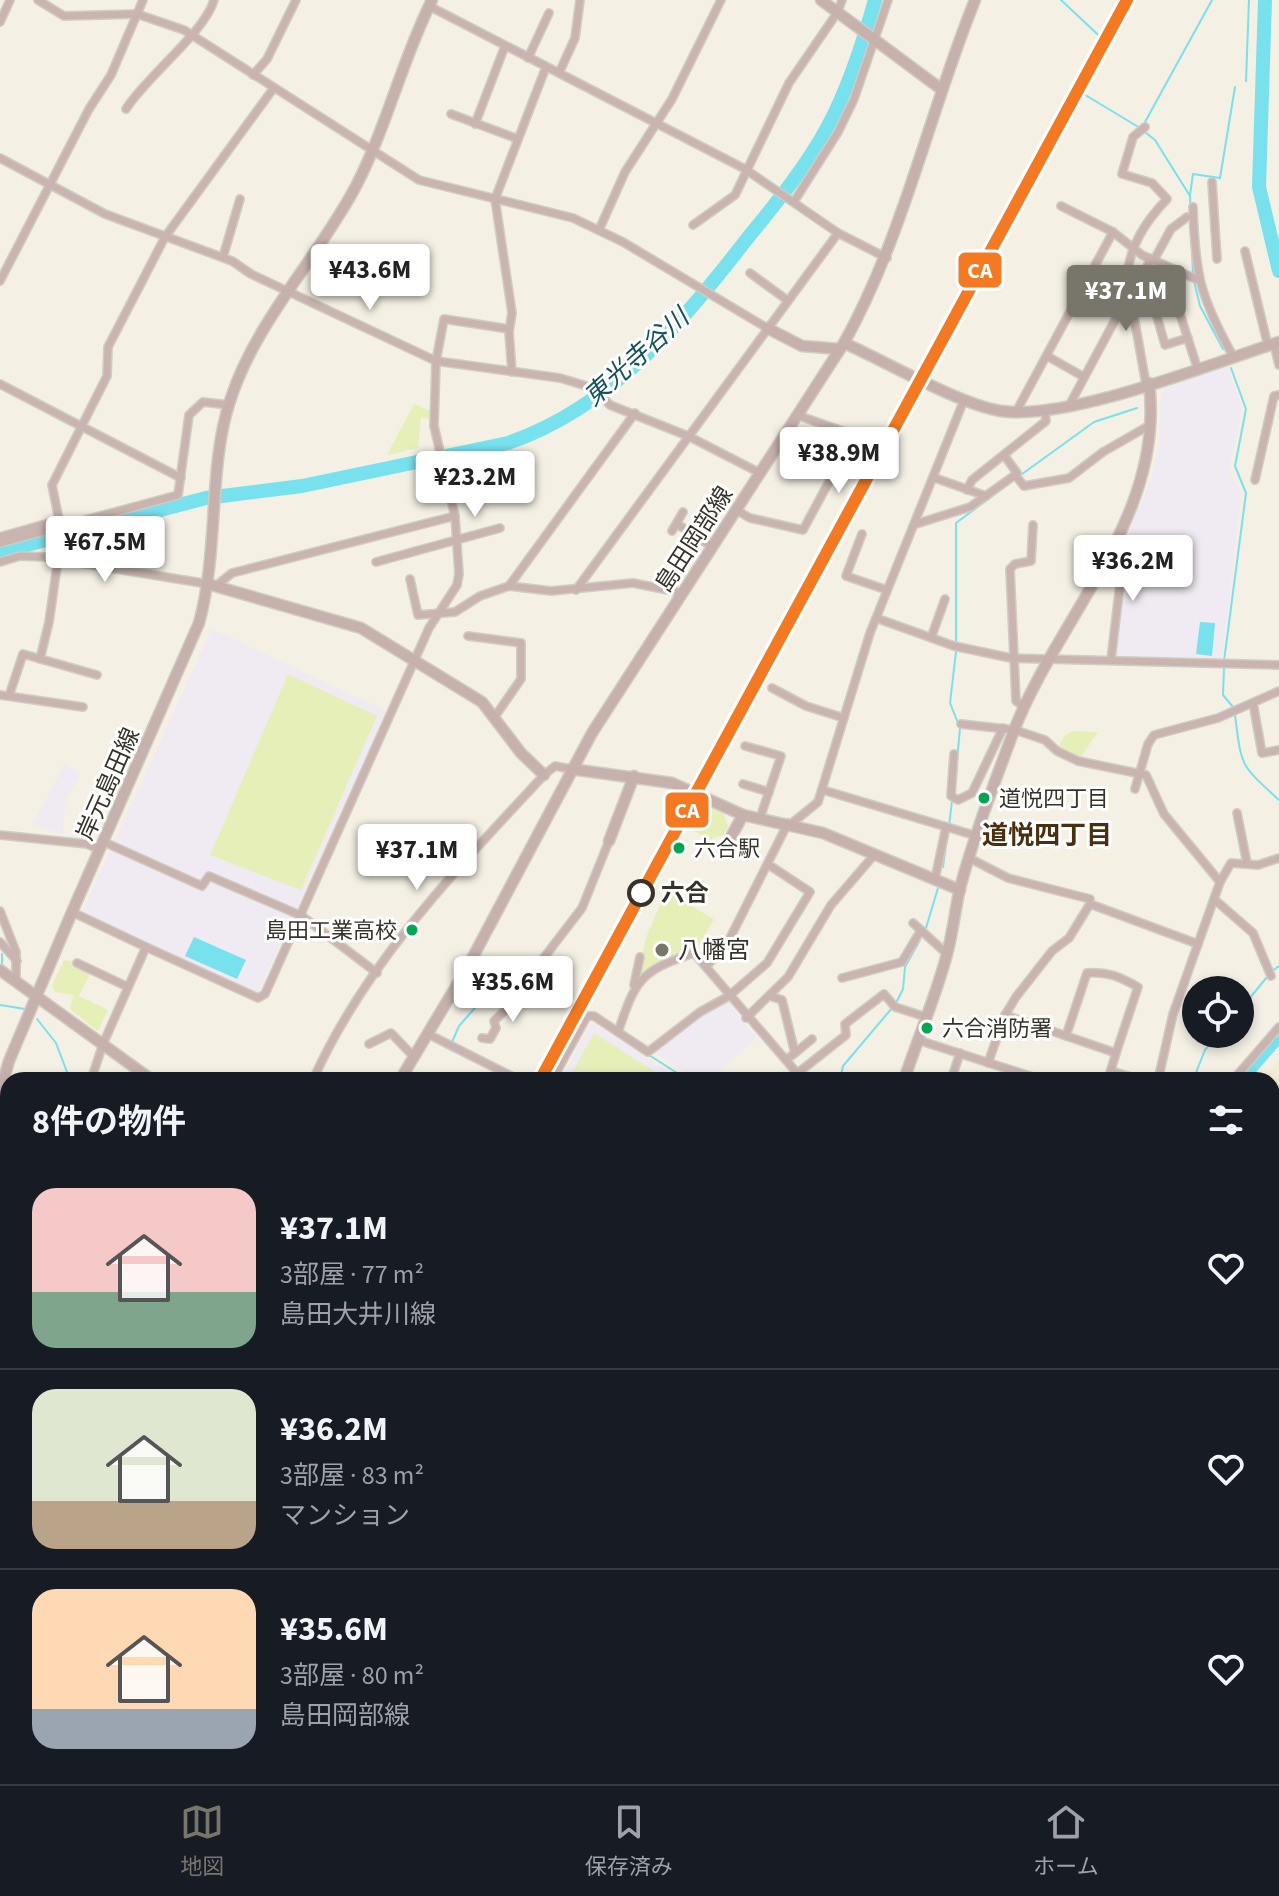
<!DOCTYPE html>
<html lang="ja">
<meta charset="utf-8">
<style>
body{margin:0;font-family:"Source Sans 3","Noto Sans JP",sans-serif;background:#242831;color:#f1f3f6;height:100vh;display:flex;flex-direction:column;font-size:30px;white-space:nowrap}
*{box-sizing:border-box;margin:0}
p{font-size:26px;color:#9ea1a6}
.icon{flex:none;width:44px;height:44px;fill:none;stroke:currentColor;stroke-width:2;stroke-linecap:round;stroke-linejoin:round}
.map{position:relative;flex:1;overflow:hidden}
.details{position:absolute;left:0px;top:1072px;width:1280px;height:712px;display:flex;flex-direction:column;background:#171b24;border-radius:24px 24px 0 0;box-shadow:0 4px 12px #0003}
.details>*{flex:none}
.controls{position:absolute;left:1182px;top:976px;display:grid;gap:16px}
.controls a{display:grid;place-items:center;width:72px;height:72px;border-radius:50%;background:#171b24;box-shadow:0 4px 12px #0003;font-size:40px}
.price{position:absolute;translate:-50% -68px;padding:0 18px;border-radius:8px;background:#fff;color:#222;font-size:26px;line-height:52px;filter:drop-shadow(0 2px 4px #0008)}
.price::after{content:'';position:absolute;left:50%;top:48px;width:24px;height:18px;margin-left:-12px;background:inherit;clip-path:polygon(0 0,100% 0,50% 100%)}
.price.active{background:#78766b;color:#fff}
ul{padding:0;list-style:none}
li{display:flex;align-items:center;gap:24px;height:200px;padding:0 32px}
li+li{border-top:2px solid #363941}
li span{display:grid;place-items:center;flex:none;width:224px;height:160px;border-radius:24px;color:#555}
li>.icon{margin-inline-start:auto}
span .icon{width:96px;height:96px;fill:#fffc;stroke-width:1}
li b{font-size:34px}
h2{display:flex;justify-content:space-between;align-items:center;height:96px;padding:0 32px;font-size:34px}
.dock{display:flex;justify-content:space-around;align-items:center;height:112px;border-top:2px solid #363941;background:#171b24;font-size:22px;color:#9ea1a6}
.dock a{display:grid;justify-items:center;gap:4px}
.dock .active{color:#78766b}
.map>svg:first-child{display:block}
.built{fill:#f3edd6}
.education{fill:#f0ebf2}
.green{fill:#e6efb8}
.water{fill:#77e1ee}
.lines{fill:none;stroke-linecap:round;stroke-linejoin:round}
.stream{stroke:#77e1ee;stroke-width:2}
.river{stroke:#77e1ee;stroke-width:14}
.street-casing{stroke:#d0cdc4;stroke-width:10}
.secondary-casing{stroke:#d0cdc4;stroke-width:13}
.primary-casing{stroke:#d0cdc4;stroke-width:14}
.street{stroke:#c9b4b0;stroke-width:7}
.secondary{stroke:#c6b1ad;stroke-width:10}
.primary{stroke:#c1a9a3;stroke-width:11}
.rail-1-casing{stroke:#fff;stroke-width:18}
.rail-1{stroke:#f47921;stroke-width:12}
.bus-dot{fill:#00a651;stroke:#fff;stroke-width:3}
.stop-dot{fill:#fff;stroke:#36342a;stroke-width:4}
.poi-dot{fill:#78766b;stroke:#fff;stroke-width:3}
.labels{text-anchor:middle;stroke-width:6;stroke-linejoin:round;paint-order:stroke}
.bus-label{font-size:22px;fill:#36342a;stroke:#fff;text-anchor:start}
.street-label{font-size:24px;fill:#36342a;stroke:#fff}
.stop-label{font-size:24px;font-weight:bold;fill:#36342a;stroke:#fff;text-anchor:start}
.poi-label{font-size:24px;fill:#36342a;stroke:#fff;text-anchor:start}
.water-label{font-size:26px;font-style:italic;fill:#13535c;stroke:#fff}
.neighbourhood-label{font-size:26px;font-weight:bold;fill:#4a300f;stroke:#fff}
.line-badge{stroke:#fff;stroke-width:3}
.badge-label{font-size:22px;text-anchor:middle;font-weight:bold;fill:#fff}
</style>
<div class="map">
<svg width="1279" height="1784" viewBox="0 0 1279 1784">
<rect width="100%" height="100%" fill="#f4f0e4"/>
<path class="built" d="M1279,1060V1361L1272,1362V1080H1259Z"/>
<g class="education">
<path d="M1227,364L1242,408L1229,469L1241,493L1222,659L1116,656L1131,527L1152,477L1159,444L1161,396L1167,388Z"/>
<path d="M212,629L386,711L257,995L82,912Z"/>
<path d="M65,764L81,774L65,800L63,834L33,824Z"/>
<path d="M727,1001L756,1038L709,1080H696L655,1052L704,1013Z"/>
<path d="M591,1022L681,1080H561Z"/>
<path d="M565,1776H593L605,1784H558Z"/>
</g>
<g class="green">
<path d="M414,404L430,411V420L421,417L418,448L387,455Z"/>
<path d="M288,674L377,716L301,890L210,855Z"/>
<path d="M1073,731L1098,732L1080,758L1058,748L1065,735Z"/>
<path d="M706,804L723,812L728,827L723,835L708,840L690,828L702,806Z"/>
<path d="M666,891L714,919L694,953L657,966L634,988L647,935Z"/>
<path d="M64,960L76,962V966L90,974L79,996L108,1010L98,1031L70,1009L74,995L55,992L52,985Z"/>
<path d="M594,1033L668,1080H568Z"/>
<path d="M1279,1376V1409L1272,1413V1377Z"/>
</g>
<g class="water">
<path d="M1200,622L1215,623L1212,656L1196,654Z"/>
<path d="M194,937L246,960L237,979L185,956Z"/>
<path d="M1279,1411V1457L1272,1460V1415Z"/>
</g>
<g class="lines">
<g class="stream">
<path d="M1061,0L1109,45L1082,93L1140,128"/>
<path d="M1246,81L1249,0"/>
<path d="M1145,122L1212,0"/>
<path d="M1145,132L1155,140L1190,196L1193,275"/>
<path d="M1190,195L1193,174L1220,178L1235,87"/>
<path d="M1194,281L1200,306L1223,349"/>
<path d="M1018,477L1094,422L1137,408"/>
<path d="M1224,661L1246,493L1235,466L1246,409L1231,368"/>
<path d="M1224,668L1223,695L1233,707"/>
<path d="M1235,715C1242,768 1239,763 1279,800"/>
<path d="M955,783L960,728L950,703L956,652V523L1010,483"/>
<path d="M949,826L952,801"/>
<path d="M943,867L946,844"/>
<path d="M926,928L938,888"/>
<path d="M2,963V954"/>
<path d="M1271,972L1279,966"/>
<path d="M896,1003L903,989L905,967L920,940"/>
<path d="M0,1005L25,1009"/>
<path d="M1240,1010L1267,977"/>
<path d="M37,1019L56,1043L70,1080"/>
<path d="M452,1042L459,1026L497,983"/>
<path d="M649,1055L688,1080"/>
<path d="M556,1080L567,1060"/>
<path d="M840,1080L843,1066L892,1008"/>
<path d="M1193,1080L1205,1050L1218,1034"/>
<path d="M1272,1488L1279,1485"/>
<path d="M0,1539L8,1536"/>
<path d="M178,1784L183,1776"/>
<path d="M649,1784L658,1776"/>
<path d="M788,1784L800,1776"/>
<path d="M1111,1784L1115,1776"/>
</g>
<g class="river">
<path d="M1265,0L1259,187L1279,271"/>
<path d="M0,552L206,498L302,486L508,443C613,407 684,320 750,235C778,201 807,165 828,126C849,87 863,43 875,0"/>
<path d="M1240,1080L1279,1035"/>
</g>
<g class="street-casing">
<g id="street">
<path d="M38,0L64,16L137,14L184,30L419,180L573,218L623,242L767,328"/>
<path d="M429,6L745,169L838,233L887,258"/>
<path d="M0,22L10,0"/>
<path d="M528,58L549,13"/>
<path d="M559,73L575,38L580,0"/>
<path d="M253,75L267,59L296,0"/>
<path d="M126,109C147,76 205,32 214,0"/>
<path d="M451,114L518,139"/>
<path d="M475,124L505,46"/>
<path d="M1145,127L1133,137L1122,174L1152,183L1167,199C1146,221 1129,246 1127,278L1146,384"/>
<path d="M0,158L105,214L232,261L251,274L436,361L560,378L593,388L610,405L688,436L760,473"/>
<path d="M1212,182L1217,259"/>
<path d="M795,200L838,132L854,99L888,0"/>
<path d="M1061,206L1113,232L1142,255L1198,280"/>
<path d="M1193,207C1195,274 1200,297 1233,356"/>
<path d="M693,225L735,195L789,83L837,13L842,0"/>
<path d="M599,230L625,172L672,99L721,0"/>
<path d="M1245,251L1268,346"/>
<path d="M223,257L240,199"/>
<path d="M1150,258L1145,274L1165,345L1188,338"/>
<path d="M1154,260L1171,229L1187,217"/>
<path d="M750,273L787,300"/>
<path d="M0,281L89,109L111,75L143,0"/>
<path d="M1148,293L1171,286L1197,367"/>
<path d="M1274,344L1279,365"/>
<path d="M1047,356L1084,377"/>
<path d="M512,372L509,332L512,313L495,199L546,67"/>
<path d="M0,384L181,478"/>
<path d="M1069,406L1123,305L1087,284"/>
<path d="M1016,412L1113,232"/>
<path d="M1004,455L1017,473L1015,475"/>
<path d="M935,478L986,496"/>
<path d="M1255,480L1274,396L1279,395"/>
<path d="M967,490L972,480L1046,421L1045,411"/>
<path d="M449,495L526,475"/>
<path d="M736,510L750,518L803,530L851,441L848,433L797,415"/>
<path d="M677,524L713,547"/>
<path d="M916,524L970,507L1015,475L1024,486L1069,478L1103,452L1150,425"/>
<path d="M672,531L683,512"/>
<path d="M862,534L846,576L887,590"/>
<path d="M0,537L59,520L52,485L107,376L108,347L165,237L273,89"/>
<path d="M0,543L178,495L189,415L203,402L229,405"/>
<path d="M0,562L20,556L44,557L208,584"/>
<path d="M376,562L500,528"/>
<path d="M410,579L418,615L455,612L480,596L509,586L551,591L633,583L683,593"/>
<path d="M216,586L232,573L455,516"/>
<path d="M509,586L635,413"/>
<path d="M576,590L838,233"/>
<path d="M876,618L954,646L1011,658L1279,665"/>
<path d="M468,636L521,643V679L494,718"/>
<path d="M931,638L945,599"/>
<path d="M40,659L49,622L58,559"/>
<path d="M1111,660L1125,542"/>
<path d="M772,688L806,706L844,718"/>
<path d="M0,695L83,707"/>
<path d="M9,696L23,654L97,675"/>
<path d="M1253,703L1262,753L1279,750"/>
<path d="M1025,707L1016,701L1010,569L1015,564L1031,561L1033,525"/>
<path d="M961,724L1015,730L1045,740L1057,751L1078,761L1146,775L1164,814L1220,882L1173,1014L1158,1080"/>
<path d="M745,746L781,756L760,818"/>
<path d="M954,754L951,796L958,800L972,793L1003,728"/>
<path d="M743,784L769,792"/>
<path d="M1135,789L1148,744L1154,735L1218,718L1279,691"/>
<path d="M823,790L977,836"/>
<path d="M1237,813L1247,863"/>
<path d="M788,823L727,944L706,967L803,1080"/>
<path d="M791,824L818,802L870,633L964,400"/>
<path d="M0,835L87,844L100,850"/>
<path d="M104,842L202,886L209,876L302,916L377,973"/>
<path d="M969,858L1008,878L1090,899"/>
<path d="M935,879L946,827"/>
<path d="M1220,882L1231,863L1258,865L1279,858"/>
<path d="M1214,899L1253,933L1271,976"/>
<path d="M0,911L16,952V980"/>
<path d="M72,912L146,947L103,1044L91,1080"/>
<path d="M913,923L947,954"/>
<path d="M0,942L17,961"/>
<path d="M146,947L258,998L265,994L429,628L457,585L459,574L455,516L434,426L436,361L444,319L509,329"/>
<path d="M77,963L128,987"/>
<path d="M467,968L519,986L526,981L582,908L609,841"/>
<path d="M842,978L902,962L921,930"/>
<path d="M634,985L640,957"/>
<path d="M770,996L782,1000L795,1053L787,1059"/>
<path d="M1005,1015L1116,1053L1108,1080"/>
<path d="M746,1018L788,977L831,905L875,854"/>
<path d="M618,1032C636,979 640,971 694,953L706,967"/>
<path d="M428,1034L519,1080"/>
<path d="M1066,1036L1087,973C1108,971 1120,977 1138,987L1116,1053"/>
<path d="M482,1038L490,1039L496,1028L494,1021L523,993L526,981"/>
<path d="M918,1040L1042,1080"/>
<path d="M369,1044L391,1033L414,1057"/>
<path d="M795,1053L812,1039"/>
<path d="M988,1063L1005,1015L1016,997L1052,951L1069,938L1090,904L1198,944"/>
<path d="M1111,1071L1141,1080"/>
<path d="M799,1072L846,1035L845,1024L884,994L895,1007L926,1017"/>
<path d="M313,1080C365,963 458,868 544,775L555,766L571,769"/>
<path d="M552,1080L587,1016H594L648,1052L700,1012L729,996L767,963L810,892L769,865"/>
<path d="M951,1080L960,1053"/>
<path d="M1233,1080L1279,1027"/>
<path d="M1272,1475L1279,1471"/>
<path d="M1272,1504L1279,1500"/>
<path d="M1272,1535L1279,1531"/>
<path d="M0,1554L8,1555"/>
<path d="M1272,1766L1279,1759"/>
<path d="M337,1776L372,1784"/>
<path d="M518,1776L536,1784"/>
<path d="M599,1776L613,1784"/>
<path d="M72,1784L79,1776"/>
<path d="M140,1784L144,1776"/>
<path d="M182,1784L187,1776"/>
<path d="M248,1784L252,1776"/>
<path d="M288,1784L290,1776"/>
<path d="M463,1784L466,1776"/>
<path d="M658,1784L666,1776"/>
<path d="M817,1784L819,1776"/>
<path d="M897,1784H924"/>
<path d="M1082,1784L1085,1776"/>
<path d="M1119,1784L1123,1776"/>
<path d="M1253,1784L1261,1776"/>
</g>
</g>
<g class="secondary-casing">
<g id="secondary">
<path d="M821,0L941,89"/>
<path d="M767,328L802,346L840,349"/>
<path d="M844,343C887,362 958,404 1001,411C1068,421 1210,364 1279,342"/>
<path d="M208,584L361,628L482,702L521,753L544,775"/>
<path d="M571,769L672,783L743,815L823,833L960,890"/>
<path d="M609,841L634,776"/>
<path d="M726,846L743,815"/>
<path d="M0,970L152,1080"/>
<path d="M400,1080L467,968L592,733L844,343C904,235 929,113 975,0"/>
<path d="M904,1080C918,1038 936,996 947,954C953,932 955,910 960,888C974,836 994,784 1013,733C1057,617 1166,517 1149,383"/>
<path d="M0,1092L9,1061L72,912L199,623C219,551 208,467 230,401C255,322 318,258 356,186C387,126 402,60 432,0"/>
<path d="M0,1132L8,1169"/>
<path d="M0,1250L8,1232"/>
<path d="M1272,1372L1279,1370"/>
<path d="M0,1699L8,1687"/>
<path d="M548,1784L555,1776"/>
</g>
</g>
<g class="primary-casing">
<g id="primary">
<path d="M1272,1738L1279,1732"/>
<path d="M1223,1784L1231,1776"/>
</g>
</g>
<use href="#street" class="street"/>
<use href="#secondary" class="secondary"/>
<use href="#primary" class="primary"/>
<g class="rail-1-casing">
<path id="rail-1" d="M540,1080L1127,0"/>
</g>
<use href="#rail-1" class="rail-1"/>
</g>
<g class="bus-dot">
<circle cx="984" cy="798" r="7"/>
<circle cx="679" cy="848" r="7"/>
<circle cx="412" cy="930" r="7"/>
<circle cx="927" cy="1028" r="7"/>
</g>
<circle class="stop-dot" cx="641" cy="893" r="12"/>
<circle class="poi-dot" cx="662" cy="950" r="8"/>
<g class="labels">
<g class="bus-label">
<text x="999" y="806">道悦四丁目</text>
<text x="694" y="856">六合駅</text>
<text x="397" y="938" text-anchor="end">島田工業高校</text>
<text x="942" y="1036">六合消防署</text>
</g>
<g class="street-label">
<text transform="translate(694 539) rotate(-57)" y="8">島田岡部線</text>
<text transform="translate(108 784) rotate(-66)" y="8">岸元島田線</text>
</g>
<g class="stop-label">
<text x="661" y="901">六合</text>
</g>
<g class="poi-label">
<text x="678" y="958">八幡宮</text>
</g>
<g class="water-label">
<text transform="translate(636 357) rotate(-42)" y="9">東光寺谷川</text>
</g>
<g class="neighbourhood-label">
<text x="1047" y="844">道悦四丁目</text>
</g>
</g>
<g class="line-badge">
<rect x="957" y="251" width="46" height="38" rx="8" fill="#f47921"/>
<rect x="664" y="791" width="46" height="38" rx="8" fill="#f47921"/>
</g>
<g class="badge-label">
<text x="980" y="278">CA</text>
<text x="687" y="818">CA</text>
</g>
</svg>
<div class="controls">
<a><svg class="icon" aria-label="locate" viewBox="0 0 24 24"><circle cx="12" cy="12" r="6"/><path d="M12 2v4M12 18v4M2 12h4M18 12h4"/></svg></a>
</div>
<b class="price" style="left:370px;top:312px">¥43.6M</b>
<b class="price active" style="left:1126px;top:333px">¥37.1M</b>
<b class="price" style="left:839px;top:495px">¥38.9M</b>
<b class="price" style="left:475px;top:519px">¥23.2M</b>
<b class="price" style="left:105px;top:584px">¥67.5M</b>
<b class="price" style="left:1133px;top:603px">¥36.2M</b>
<b class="price" style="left:417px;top:892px">¥37.1M</b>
<b class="price" style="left:513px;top:1024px">¥35.6M</b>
<section class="details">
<h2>8件の物件<svg class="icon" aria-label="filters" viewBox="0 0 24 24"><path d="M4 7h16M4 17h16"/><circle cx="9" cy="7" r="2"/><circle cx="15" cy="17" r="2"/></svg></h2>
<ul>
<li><span style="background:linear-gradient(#f6c9c9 65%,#7fa58c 0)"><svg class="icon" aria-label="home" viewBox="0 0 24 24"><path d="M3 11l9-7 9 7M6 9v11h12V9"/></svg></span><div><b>¥37.1M</b><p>3部屋 · 77 m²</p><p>島田大井川線</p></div><svg class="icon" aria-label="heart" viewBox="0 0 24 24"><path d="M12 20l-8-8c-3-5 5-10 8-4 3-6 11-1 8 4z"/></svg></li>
<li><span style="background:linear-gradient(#dfe7d0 70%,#b9a48a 0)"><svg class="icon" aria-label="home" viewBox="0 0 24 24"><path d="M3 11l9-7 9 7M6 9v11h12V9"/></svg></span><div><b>¥36.2M</b><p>3部屋 · 83 m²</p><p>マンション</p></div><svg class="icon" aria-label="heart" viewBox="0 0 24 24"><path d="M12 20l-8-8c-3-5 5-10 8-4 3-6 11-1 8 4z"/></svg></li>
<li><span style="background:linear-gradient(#ffd9b3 75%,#9aa5b1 0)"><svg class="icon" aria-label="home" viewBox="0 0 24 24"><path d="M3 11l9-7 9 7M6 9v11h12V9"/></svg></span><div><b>¥35.6M</b><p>3部屋 · 80 m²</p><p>島田岡部線</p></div><svg class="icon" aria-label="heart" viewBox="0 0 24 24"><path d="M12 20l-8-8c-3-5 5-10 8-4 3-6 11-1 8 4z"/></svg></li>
</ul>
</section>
</div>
<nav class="dock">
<a class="active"><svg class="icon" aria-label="map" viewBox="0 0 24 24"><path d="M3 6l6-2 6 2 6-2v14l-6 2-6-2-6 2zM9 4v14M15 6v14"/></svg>地図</a>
<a><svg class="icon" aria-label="saved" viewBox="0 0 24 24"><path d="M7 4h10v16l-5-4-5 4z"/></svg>保存済み</a>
<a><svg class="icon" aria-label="home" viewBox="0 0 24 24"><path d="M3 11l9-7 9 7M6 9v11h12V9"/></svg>ホーム</a>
</nav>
